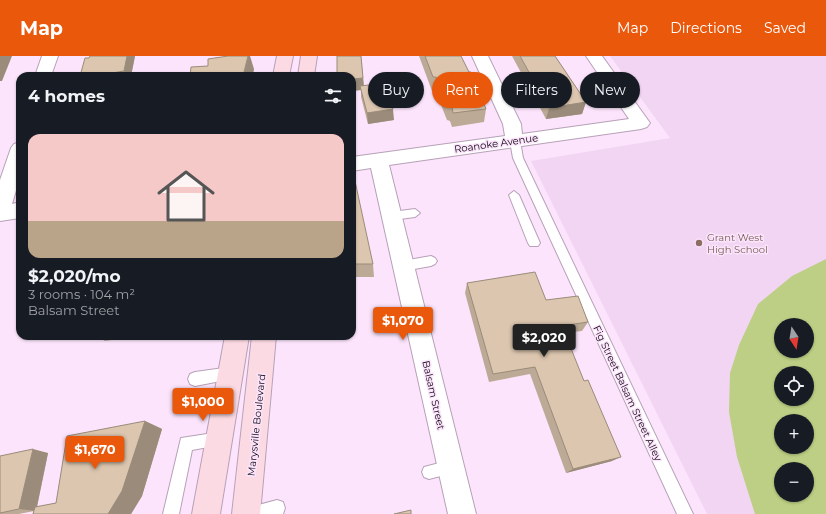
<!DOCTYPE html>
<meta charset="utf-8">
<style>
body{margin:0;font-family:Montserrat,sans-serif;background:#242831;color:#f1f3f6;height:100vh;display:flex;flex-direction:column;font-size:15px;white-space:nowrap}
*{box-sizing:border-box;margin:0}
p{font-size:13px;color:#9ea1a6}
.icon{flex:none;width:22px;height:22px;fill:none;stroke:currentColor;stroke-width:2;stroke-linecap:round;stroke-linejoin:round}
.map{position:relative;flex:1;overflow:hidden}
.sheet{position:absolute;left:16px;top:16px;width:340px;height:268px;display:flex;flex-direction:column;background:#171b24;border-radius:12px;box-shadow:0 1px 3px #0004}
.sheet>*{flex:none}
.guide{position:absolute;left:368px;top:16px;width:380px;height:36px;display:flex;gap:8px}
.needle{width:26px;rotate:168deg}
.tools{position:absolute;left:774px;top:262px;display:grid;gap:8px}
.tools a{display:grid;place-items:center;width:40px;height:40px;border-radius:50%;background:#171b24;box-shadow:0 1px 3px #0004;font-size:20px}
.price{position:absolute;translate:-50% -34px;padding:0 9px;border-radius:4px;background:#ea580c;color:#fff;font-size:13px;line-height:26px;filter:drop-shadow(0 1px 2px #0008)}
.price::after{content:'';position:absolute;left:50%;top:24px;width:12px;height:9px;margin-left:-6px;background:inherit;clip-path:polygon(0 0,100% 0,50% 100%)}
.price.selected{background:#222;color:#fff}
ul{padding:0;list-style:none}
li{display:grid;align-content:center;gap:8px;height:212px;padding:0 12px}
li span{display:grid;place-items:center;height:124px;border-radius:12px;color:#555}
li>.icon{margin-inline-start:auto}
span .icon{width:72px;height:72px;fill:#fffc;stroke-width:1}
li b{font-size:17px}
h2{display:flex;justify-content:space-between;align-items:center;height:48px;padding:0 12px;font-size:17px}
.chip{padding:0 14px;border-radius:18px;background:#171b24;box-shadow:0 1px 3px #0004;font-size:14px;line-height:36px}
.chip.selected{background:#ea580c;color:#fff}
header{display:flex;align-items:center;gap:24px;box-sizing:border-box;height:56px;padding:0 20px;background:#ea580c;color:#fff}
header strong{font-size:19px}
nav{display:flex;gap:22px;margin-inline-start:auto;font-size:14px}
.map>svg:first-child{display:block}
.built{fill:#f2d5f2;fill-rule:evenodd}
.green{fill:#bccf84;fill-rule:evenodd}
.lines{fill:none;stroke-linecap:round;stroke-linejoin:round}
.service-casing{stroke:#b7a1b7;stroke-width:2}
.minor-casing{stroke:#b7a1b7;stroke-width:2}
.secondary-casing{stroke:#b7a1b7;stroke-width:2}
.service{fill:#fff;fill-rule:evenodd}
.minor{fill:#fff;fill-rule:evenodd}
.secondary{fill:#fcdae3;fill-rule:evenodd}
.wall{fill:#bdaa96}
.shaded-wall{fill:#9a8b7a}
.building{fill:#dcc6af;stroke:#9a8b7a}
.education-dot{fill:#8d6e63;stroke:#fce5fc;stroke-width:1.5}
.labels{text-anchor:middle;stroke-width:3;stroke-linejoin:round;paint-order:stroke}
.street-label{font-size:10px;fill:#100910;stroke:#fce5fc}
.education-label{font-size:10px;fill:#785e54;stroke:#fce5fc;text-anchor:start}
</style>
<header>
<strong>Map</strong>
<nav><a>Map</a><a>Directions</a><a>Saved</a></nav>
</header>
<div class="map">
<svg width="826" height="458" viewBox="0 0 826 458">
<rect width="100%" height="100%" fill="#fce5fc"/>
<path class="built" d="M610,0H826V458H707L531,105L670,82ZM781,269H807V295H781ZM781,317H807V343H781ZM781,365H807V391H781ZM781,413H807V439H781Z"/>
<path class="green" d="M826,203V458H755L737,401L729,356L730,317L739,289L758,248L792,220ZM781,269H807V295H781ZM781,317H807V343H781ZM781,365H807V391H781ZM781,413H807V439H781Z"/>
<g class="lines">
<g class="service-casing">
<g id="service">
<path d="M515,82L520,85L523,102L693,458H677L513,102L510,85Z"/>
<path d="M514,135L519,139L540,187L538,190H530L528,187L509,139Z"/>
<path d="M415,153L420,157L415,161L392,164L387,160L392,156Z"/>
<path d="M431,200L435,202L437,205L435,208L431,210L403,215L399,213L397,210L399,207L403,205Z"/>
<path d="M231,311L236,312L238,317L236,322L231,323L195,330L190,328L188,323L190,318L195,316Z"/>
<path d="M220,376L225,378L227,383L225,388L192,394L179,458H163L181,382Z"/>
<path d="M451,404L456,406L458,411L456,416L429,423L424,421L422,416L424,411Z"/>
<path d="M277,444L283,446L285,452L283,458H245L247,452Z"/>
</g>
</g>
<g class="minor-casing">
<g id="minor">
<path d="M42,0H58L51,20H35Z"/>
<path d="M472,0H488L521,68L522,78L629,63L586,0H602L650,67L647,71L641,73L389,109L476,458H448L371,112L352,115V101L505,80L503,68Z"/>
<path d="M20,86V121L12,148L20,146V162L0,165V124L11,92L14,88Z"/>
</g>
</g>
<g class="secondary-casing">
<g id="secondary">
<path d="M277,0H293L289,20H273Z"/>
<path d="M301,0H317L314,20H298Z"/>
<path d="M225,280H249L220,458H192Z"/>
<path d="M252,280H276L260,458H232Z"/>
</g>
</g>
<use href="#service" class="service"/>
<use href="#minor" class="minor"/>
<use href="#secondary" class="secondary"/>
</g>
<g class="wall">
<path d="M135,0L131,20H80Z"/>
<path d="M361,0L364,30L394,64L368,68L361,41V34L352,35V20Z"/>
<path d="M419,0H461L486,53L484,66L452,71L450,65L447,64L435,34L432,35Z"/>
<path d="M512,0H555L586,46L582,58L546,63Z"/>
<path d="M352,125L373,208L374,221H356V232H352Z"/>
<path d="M467,227L546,244L588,266L582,275L565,277L612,405L566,417L530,318L489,326L465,237Z"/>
<path d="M97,280H137L105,285Z"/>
<path d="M145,365L162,373L142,440L131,458H33L34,455L19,458H0V400L48,397L37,451L56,447Z"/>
</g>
<g class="shaded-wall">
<path d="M0,0H12L2,25H0Z"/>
<path d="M127,0H135L131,20H127L124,15Z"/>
<path d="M248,0H250L254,13L253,20H243Z"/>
<path d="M363,22L364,33L360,30L361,34L352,35V23Z"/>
<path d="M586,46L582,58L546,63L549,52Z"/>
<path d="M393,53L394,64L368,68L367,57Z"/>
<path d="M354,208L356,221V232L353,219Z"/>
<path d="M145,365L162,373L142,440L131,458H108Z"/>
<path d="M33,393L48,397L36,455L19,453Z"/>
<path d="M621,401L612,405L566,417L573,413Z"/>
</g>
<g class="building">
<path d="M90,0H127L124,15L112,17L111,20H80L85,2H89Z"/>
<path d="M228,0H248L243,20H190L191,11L208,10V3Z"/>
<path d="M337,0H361L363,22L352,23V20H337Z"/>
<path d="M425,0H461L469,16H471L486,53L453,57L452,51L448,50L436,21H433Z"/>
<path d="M520,0H555L586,46L549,52Z"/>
<path d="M386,27L393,53L367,57L360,30Z"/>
<path d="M352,125H355L373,208H354L353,219H352Z"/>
<path d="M535,216L546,244L578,240L588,266L562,270L584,325L588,324L621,401L573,413L535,311L493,318L467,227Z"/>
<path d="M145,365L122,435L108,458H33L35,451L56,447L67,380Z"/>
<path d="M33,393L19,453L0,457V400Z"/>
<path d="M411,454V458H394Z"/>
</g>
<circle class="education-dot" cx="699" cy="187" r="4"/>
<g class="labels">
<g class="street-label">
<text transform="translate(496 87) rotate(-8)" y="4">Roanoke Avenue</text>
<text transform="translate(628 337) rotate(65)" y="4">Fig Street Balsam Street Alley</text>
<text transform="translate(434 339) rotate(77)" y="4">Balsam Street</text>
<text transform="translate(256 369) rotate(-84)" y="4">Marysville Boulevard</text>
</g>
<g class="education-label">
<text x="707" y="185">Grant West<tspan x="707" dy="12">High School</tspan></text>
</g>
</g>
</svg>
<div class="tools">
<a><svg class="needle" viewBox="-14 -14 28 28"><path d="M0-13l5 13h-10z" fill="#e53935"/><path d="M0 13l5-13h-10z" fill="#9ea1a6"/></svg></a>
<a><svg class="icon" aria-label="locate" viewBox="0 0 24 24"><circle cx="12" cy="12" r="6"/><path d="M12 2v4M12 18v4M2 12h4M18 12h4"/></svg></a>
<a>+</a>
<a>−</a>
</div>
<b class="price" style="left:403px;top:285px">$1,070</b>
<b class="price selected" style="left:544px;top:302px">$2,020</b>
<b class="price" style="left:203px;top:366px">$1,000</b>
<b class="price" style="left:95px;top:414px">$1,670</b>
<div class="guide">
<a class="chip">Buy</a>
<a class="chip selected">Rent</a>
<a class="chip">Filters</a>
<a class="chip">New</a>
</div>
<section class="sheet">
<h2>4 homes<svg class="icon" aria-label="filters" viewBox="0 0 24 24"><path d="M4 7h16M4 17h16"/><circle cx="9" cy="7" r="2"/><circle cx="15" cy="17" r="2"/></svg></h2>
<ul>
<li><span style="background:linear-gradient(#f6c9c9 70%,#b9a48a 0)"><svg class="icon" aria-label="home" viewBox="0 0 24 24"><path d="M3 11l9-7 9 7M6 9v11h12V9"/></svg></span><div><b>$2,020/mo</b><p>3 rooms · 104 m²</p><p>Balsam Street</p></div></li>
</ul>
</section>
</div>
